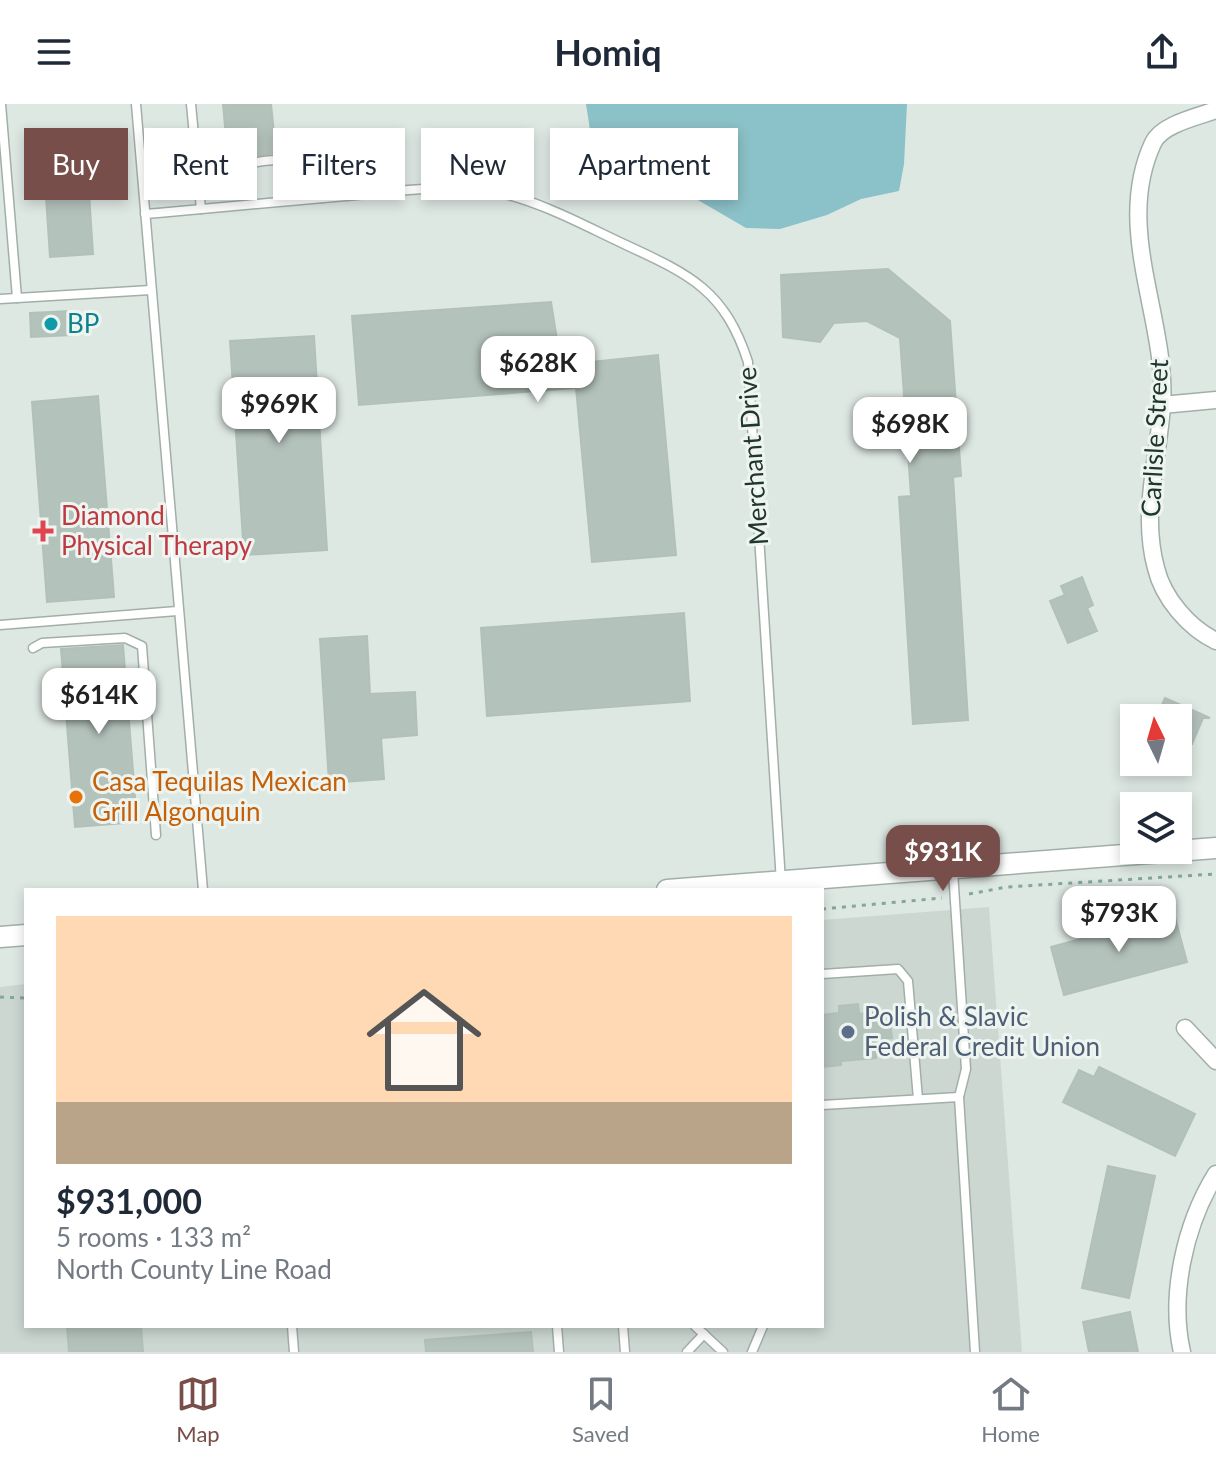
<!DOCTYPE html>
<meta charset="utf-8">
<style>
body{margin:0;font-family:Lato,sans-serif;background:#f6f6f7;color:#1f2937;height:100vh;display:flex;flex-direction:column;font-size:30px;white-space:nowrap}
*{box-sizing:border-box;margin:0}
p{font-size:26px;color:#747a83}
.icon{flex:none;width:44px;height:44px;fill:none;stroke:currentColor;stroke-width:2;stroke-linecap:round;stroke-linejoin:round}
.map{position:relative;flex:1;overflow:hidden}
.panel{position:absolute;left:24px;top:784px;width:800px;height:440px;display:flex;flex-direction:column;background:#fff;border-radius:0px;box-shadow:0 4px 12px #0003}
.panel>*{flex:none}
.hud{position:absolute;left:24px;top:24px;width:800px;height:72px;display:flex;gap:16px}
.needle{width:52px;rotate:355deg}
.tools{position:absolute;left:1120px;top:600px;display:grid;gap:16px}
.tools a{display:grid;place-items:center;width:72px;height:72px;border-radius:0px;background:#fff;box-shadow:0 4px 12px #0003;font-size:40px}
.price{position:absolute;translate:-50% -68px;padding:0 18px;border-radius:16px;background:#fff;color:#222;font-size:26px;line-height:52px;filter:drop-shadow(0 2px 4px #0008)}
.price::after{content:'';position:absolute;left:50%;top:48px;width:24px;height:18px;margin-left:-12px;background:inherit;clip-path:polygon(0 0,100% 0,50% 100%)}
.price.selected{background:#774e4a;color:#fff}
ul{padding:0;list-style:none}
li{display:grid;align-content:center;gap:16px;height:424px;padding:0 32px}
li span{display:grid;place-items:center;height:248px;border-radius:0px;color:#555}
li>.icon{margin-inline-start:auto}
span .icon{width:144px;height:144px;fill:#fffc;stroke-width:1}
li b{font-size:34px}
.chip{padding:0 28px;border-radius:0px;background:#fff;box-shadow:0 4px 12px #0003;font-size:28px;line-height:72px}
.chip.selected{background:#774e4a;color:#fff}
header{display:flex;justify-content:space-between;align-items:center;height:104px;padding:0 32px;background:#fff;font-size:36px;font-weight:700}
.tab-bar{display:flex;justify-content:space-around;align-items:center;height:112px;border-top:2px solid #e0e1e3;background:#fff;font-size:22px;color:#747a83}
.tab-bar a{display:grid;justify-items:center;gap:4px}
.tab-bar .selected{color:#774e4a}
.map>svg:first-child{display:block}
.built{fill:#ccd7d2}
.water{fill:#8bc1c8}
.building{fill:#b4c2bc;stroke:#b1c1ba;stroke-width:2}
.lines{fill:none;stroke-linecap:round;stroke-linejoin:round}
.service-casing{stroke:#a2afa9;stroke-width:11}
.minor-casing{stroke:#a2afa9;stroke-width:19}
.tertiary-casing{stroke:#a2afa9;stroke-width:23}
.path{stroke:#82a89a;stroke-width:3;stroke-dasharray:4 6;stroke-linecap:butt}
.service{stroke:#fff;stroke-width:8}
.minor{stroke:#fff;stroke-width:16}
.tertiary{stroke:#fff;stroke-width:20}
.culture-dot{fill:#0f9aa8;stroke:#eef5f1;stroke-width:3}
.health-dot{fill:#e0444e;stroke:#eef5f1;stroke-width:3}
.food-dot{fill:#e8710a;stroke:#eef5f1;stroke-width:3}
.service-dot{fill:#5c6f8a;stroke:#eef5f1;stroke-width:3}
.labels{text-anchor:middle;stroke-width:6;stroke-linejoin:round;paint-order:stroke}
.culture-label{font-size:26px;fill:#0d838f;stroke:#eef5f1;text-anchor:start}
.street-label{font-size:26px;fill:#21362f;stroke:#eef5f1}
.health-label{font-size:26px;fill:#be3a42;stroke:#eef5f1;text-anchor:start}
.food-label{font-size:26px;fill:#c56008;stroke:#eef5f1;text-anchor:start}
.service-label{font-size:26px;fill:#4e5e75;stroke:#eef5f1;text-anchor:start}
</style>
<header><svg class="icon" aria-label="menu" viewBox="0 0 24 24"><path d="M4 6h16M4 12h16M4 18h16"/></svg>Homiq<svg class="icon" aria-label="share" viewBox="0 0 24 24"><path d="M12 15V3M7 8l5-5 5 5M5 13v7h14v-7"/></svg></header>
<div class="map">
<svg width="1216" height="1248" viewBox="0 0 1216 1248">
<rect width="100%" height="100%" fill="#dee8e3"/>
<path class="built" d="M989,803L1022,1248H0V883L26,880V1222H822V816Z"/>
<path class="water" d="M586,0H907L904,60L899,87L861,95L827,111L780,125L746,124L648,67L590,26Z"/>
<g class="building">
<path d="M223,0H271L276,49L228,56Z"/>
<path d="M87,59L93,150L50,153L44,62Z"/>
<path d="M888,165L950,217L961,372L953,373L968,616L913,620L899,393L911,392L900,234L867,217L834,219L820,238L783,233L781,171Z"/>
<path d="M551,198L561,261L658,251L676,451L592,458L576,284L359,301L352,212Z"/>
<path d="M70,207L72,231L31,233L30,209Z"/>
<path d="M314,232L327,446L244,451L230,237Z"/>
<path d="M98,292L114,493L47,498L32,298Z"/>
<path d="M1082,473L1093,501L1087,504L1097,527L1068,539L1050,497L1065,491L1061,482Z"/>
<path d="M684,509L690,597L487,612L481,524Z"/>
<path d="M367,532L370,590L415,588L417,631L381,634L384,675L329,679L320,535Z"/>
<path d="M123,541L137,718L75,723L61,545Z"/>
<path d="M1165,594L1210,614H1203L1192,640L1178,633V614H1156Z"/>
<path d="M1174,810L1187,858L1064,891L1051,843Z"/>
<path d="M858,900L859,910L873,908V919L890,918L892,934L875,935L876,954L841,957V961L822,963V911L839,909V902Z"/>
<path d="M1099,963L1195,1010L1175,1052L1063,998L1079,966L1094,973Z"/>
<path d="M1108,1062L1155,1072L1129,1194L1082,1184Z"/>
<path d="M1130,1208L1138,1248H1089L1083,1218Z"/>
<path d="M67,1222H141L143,1248H69Z"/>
<path d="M531,1228L533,1248H426L425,1236Z"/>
</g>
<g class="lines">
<g class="service-casing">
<g id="service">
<path d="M1,0L17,194L151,186"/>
<path d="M136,0L203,786"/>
<path d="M191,0L201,105"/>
<path d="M198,72C232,64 280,47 314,61L321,94"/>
<path d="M145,110C216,104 287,97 357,91C403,87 452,79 497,88C542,98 585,122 626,141C691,171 725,187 748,258L781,778"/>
<path d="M0,195L17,194"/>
<path d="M0,521L177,507"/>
<path d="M33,544L42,539L125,534L142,542L156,731"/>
<path d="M822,870L898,865L908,877L918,995"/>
<path d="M959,993L975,1248"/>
<path d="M822,1001L959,993L966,965L953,767"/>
<path d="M292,1222L294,1248"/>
<path d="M557,1222L559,1248"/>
<path d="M623,1222L625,1248"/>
<path d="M695,1222L723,1248"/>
<path d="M687,1248L704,1230"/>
<path d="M752,1248L763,1222"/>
</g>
</g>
<g class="minor-casing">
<g id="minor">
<path d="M1216,6C1197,13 1162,20 1153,39C1113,125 1168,215 1162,302C1158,357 1141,409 1156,464C1163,494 1189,524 1216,537"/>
<path d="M1162,301L1216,296"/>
<path d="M1185,924L1216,957"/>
<path d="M1182,1248C1169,1191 1185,1120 1216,1070"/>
</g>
</g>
<g class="tertiary-casing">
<g id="tertiary">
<path d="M667,786L1216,744"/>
<path d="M0,833L26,831"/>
</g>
</g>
<g class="path">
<path d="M969,790L1007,783L1216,770"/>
<path d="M822,805L942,794"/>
<path d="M0,893L26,894"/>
</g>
<use href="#service" class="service"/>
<use href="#minor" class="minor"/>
<use href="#tertiary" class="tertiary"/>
</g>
<circle class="culture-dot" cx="51" cy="220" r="8"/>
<path class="health-dot" d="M39 415h8v8h8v8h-8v8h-8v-8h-8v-8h8z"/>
<circle class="food-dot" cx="76" cy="693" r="8"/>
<circle class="service-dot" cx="848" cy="928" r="8"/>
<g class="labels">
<g class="culture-label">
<text x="67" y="229">BP</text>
</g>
<g class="street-label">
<text transform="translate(1155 334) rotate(-87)" y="9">Carlisle Street</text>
<text transform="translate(753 352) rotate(-94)" y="9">Merchant Drive</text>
</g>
<g class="health-label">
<text x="61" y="421">Diamond<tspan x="61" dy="30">Physical Therapy</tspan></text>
</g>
<g class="food-label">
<text x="92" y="687">Casa Tequilas Mexican<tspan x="92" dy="30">Grill Algonquin</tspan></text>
</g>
<g class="service-label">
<text x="864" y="922">Polish &amp; Slavic<tspan x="864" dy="30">Federal Credit Union</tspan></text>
</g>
</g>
</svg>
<div class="tools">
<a><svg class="needle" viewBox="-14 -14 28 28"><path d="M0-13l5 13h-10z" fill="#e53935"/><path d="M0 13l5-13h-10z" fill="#747a83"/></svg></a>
<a><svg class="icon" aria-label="layers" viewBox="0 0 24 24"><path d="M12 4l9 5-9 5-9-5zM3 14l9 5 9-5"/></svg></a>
</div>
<b class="price" style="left:538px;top:300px">$628K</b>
<b class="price" style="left:279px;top:341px">$969K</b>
<b class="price" style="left:910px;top:361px">$698K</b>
<b class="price" style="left:99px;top:632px">$614K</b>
<b class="price selected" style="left:943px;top:789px">$931K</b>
<b class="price" style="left:1119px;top:850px">$793K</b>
<div class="hud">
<a class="chip selected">Buy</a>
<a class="chip">Rent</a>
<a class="chip">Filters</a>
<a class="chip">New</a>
<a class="chip">Apartment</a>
</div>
<section class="panel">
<ul>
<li><span style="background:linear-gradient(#ffd9b3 75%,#b9a48a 0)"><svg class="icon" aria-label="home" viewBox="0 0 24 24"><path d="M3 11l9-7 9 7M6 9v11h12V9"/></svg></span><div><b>$931,000</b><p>5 rooms · 133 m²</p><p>North County Line Road</p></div></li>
</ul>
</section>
</div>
<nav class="tab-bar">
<a class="selected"><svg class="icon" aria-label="map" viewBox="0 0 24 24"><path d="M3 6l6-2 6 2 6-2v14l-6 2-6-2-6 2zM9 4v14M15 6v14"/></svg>Map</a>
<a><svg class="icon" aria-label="saved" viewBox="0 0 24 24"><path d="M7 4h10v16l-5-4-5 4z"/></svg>Saved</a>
<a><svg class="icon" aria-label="home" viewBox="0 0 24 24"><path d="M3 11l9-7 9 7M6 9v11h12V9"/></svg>Home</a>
</nav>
